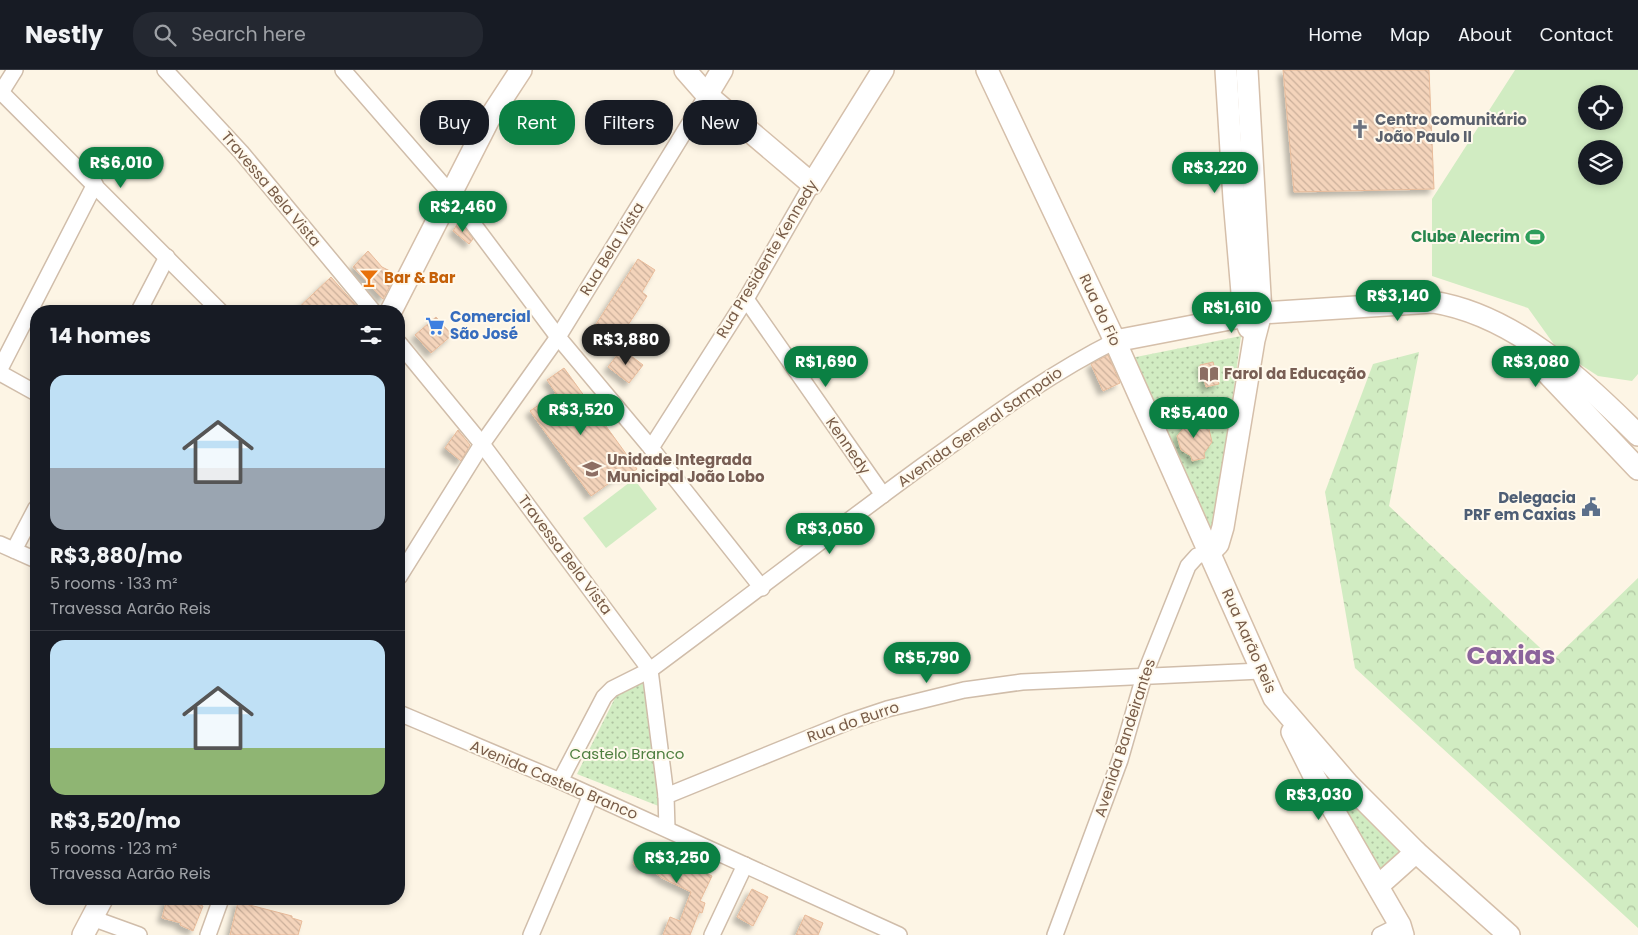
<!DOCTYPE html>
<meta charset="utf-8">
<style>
body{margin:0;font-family:Poppins,sans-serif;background:#242831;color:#f1f3f6;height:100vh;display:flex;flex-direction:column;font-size:19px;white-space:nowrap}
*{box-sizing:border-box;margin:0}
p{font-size:16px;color:#9ea1a6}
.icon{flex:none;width:28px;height:28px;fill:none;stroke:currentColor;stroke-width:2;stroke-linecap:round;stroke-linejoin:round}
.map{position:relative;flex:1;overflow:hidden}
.drawer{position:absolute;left:30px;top:235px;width:375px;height:600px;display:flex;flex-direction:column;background:#171b24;border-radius:20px;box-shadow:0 2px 8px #0003}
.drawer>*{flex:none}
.guide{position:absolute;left:420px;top:30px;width:475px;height:45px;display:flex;gap:10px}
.tools{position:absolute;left:1578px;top:15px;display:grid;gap:10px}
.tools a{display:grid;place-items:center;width:45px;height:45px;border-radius:50%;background:#171b24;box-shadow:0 2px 8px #0003;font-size:25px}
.price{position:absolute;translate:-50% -42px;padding:0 11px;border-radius:18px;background:#0b8043;color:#fff;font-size:16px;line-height:32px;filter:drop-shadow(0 1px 2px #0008)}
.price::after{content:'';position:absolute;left:50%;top:30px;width:15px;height:11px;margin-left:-8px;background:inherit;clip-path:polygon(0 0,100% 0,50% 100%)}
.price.current{background:#222;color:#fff}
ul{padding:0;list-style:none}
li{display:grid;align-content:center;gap:10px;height:265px;padding:0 20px}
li+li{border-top:1px solid #363941}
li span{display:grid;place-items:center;height:155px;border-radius:15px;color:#555}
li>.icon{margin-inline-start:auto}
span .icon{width:90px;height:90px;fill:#fffc;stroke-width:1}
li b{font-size:21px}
h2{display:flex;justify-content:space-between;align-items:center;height:60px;padding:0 20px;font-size:21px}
.chip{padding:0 18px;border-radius:20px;background:#171b24;box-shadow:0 2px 8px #0003;font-size:18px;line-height:45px}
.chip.current{background:#0b8043;color:#fff}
header{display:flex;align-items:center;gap:30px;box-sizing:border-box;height:70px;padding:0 25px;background:#171b24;border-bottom:1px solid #363941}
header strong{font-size:24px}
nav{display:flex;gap:28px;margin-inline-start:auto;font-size:18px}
.search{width:350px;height:45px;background:#242831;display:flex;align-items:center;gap:12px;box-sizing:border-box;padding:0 18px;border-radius:20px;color:#9ea1a6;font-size:19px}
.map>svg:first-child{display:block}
.grass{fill:#d1ecc2;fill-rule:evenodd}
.forest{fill:url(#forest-crowns)}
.park{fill:url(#park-dots)}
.building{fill:url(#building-back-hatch);stroke:#e8bb9a;filter:url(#shadow)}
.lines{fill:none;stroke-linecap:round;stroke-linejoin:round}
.street-casing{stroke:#d0bdaa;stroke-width:18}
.secondary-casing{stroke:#d5bfaa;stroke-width:24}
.street{stroke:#fff;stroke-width:15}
.secondary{stroke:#fff;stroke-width:21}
.labels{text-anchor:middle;stroke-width:4;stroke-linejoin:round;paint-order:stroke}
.worship-label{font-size:15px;font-weight:bold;fill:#5b616d;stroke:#fff9ec;text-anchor:start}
.street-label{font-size:15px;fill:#785c48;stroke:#fff9ec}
.leisure-label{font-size:15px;font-weight:bold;fill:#27864d;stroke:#fff9ec;text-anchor:end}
.food-label{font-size:15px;font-weight:bold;fill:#c56008;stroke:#fff9ec;text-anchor:start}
.shop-label{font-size:15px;font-weight:bold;fill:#366cbe;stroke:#fff9ec;text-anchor:start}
.education-label{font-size:15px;font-weight:bold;fill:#785e54;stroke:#fff9ec;text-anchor:start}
.service-label{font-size:15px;font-weight:bold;fill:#4e5e75;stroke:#fff9ec;text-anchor:end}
.park-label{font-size:15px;fill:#4f7f40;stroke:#fff9ec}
.town-label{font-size:25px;font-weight:bold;fill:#8b649c;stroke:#fff9ec}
</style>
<header>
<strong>Nestly</strong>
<div class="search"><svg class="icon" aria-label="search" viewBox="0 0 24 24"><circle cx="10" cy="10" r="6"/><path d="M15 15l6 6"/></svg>Search here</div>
<nav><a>Home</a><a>Map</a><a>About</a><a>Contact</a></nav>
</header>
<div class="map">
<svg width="1638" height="865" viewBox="0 0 1638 865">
<defs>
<pattern id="forest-crowns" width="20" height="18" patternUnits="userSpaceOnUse" patternTransform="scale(1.25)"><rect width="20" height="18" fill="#d1ecc2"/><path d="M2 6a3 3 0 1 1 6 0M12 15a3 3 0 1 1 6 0" fill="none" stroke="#aec2a0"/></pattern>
<pattern id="park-dots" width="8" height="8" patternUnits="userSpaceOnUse" patternTransform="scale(1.25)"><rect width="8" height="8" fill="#d1ecc2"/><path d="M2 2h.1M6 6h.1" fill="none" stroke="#aec2a0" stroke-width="1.8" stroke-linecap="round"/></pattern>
<pattern id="building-back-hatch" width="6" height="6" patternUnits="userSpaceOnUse" patternTransform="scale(1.25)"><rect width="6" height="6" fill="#f4d4bb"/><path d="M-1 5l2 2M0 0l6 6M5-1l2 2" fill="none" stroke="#caaf9a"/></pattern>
<filter id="shadow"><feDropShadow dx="-4.5" dy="4.5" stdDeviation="2.5" flood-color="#0004"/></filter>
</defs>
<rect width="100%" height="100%" fill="#fdf5e5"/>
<g class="grass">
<path d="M1515,0H1638V304L1632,311L1598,306L1558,280L1528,238L1432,206V129ZM1586,24H1614V51H1586ZM1586,79H1614V106H1586Z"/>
<path d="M634,409L657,439L606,478L583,448Z"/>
</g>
<path class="forest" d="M1419,282L1389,436L1553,590L1638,508V858L1355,598L1325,422L1373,294Z"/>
<g class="park">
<path d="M1241,266L1213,472L1131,288Z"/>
<path d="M651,609L661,737L577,704L618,622Z"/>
<path d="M1350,727L1406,781L1379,806L1342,733Z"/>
</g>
<g class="building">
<path d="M1283,0H1429L1434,119L1294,122Z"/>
<path d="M459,151L473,169L469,174L453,161Z"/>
<path d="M368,181L382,197L396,204L383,229L353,197Z"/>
<path d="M638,189L655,200L642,222L647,226L626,258L637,265L627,281L593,259Z"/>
<path d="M331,207L361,241H295Z"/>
<path d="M436,247L452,265L431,283L415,265Z"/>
<path d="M622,279L643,295L629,313L608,297Z"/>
<path d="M1108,285L1120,313L1103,321L1091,294Z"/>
<path d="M1213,292L1219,314L1206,317L1200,295Z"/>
<path d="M564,298L637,399L624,408L622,404L591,426L530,341L556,323L547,310Z"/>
<path d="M1196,345L1198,353L1209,359L1212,372L1204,383L1205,388L1192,391L1191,386L1181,380L1177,366L1185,357L1183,348Z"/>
<path d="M458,360L470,375L461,391L445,378Z"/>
<path d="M645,773L664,783L668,778L680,786L678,790L712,806L700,831L705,833L702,843L699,842L690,865H663L670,847L680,851L691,822L662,808L646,796L644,800L633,794Z"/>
<path d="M752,819L768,827L753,856L737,847Z"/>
<path d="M167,829H184L203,836L193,861L180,855L181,853L162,848Z"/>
<path d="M238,832L292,846V848L302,851L298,865H230Z"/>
<path d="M805,845L823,853L818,865H796Z"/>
</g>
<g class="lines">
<g class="street-casing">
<g id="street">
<path d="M165,0L241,82L373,241"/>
<path d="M343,0L450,123L558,267L651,378L762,518"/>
<path d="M0,21L220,241"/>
<path d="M0,24L15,0"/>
<path d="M746,229L883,425"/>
<path d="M139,241L167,187"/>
<path d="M399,273L482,374L650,600L666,726"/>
<path d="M0,299L95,114"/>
<path d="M0,303L36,323"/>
<path d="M651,378L746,229L812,114"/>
<path d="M0,474L36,490"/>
<path d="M14,480L36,438"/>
<path d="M399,507L482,374L558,267L707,25"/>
<path d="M399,643L560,711L899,865"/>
<path d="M560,711L604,627L612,619L650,600C742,532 833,461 925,394C987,350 1047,305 1115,271"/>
<path d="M667,759L666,726L848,652L887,639L964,620L1022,612L1261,601"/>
<path d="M92,848L139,865"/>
<path d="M208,865L221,829"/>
<path d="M531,865L591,725"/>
<path d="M712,865L745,795"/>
<path d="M1055,865L1120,690L1144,606L1188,496L1197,486L1210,482"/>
<path d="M1380,865L1400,855"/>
</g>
</g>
<g class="secondary-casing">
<g id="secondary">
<path d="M685,0L707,25L812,114L883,0"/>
<path d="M987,0L1115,271L1274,628L1349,715L1416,782L1509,865"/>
<path d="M1226,0L1234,129L1244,246L1249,258"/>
<path d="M707,25L722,0"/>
<path d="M391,241L489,49L521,0"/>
<path d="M1115,271L1261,243L1433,232C1514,245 1582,309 1638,365"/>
<path d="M1528,283L1638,399"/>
<path d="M1210,482L1218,474L1223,457L1254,270L1261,243L1247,0"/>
<path d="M1292,662L1315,708L1400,855L1403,865"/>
<path d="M1378,816L1416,782"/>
<path d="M83,865L102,829"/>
</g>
</g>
<use href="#street" class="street"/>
<use href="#secondary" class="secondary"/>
</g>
<defs>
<g id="church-bare" transform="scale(1.5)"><path d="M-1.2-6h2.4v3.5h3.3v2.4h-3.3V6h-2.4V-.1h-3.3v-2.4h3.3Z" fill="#6b7280" stroke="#fff9ec" stroke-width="2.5" paint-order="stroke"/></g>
<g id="stadium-bare" transform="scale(1.5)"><path d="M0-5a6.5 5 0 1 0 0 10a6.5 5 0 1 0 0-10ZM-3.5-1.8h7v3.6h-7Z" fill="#2e9e5b" stroke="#fff9ec" stroke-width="2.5" paint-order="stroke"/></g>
<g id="bar-bare" transform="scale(1.5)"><path d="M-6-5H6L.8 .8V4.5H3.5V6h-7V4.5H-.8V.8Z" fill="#e8710a" stroke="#fff9ec" stroke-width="2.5" paint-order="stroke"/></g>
<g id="supermarket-bare" transform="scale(1.5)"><path d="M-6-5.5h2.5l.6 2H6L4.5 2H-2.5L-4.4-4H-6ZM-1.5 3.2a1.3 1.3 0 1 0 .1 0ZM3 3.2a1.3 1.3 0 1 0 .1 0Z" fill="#3f7fe0" stroke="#fff9ec" stroke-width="2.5" paint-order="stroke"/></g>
<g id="library-bare" transform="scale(1.5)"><path d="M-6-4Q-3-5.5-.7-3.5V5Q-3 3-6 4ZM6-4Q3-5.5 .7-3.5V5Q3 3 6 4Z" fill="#8d6e63" stroke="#fff9ec" stroke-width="2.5" paint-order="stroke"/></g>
<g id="school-bare" transform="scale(1.5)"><path d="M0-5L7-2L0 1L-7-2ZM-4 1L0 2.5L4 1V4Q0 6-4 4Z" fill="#8d6e63" stroke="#fff9ec" stroke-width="2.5" paint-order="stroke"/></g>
<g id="civic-bare" transform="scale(1.5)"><path d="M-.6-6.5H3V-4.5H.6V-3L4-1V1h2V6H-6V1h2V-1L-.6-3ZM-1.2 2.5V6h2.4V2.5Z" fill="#5c6f8a" stroke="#fff9ec" stroke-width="2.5" paint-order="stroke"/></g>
</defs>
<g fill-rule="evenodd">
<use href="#church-bare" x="1360" y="59"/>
<use href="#stadium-bare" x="1535" y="167"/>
<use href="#bar-bare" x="369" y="208"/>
<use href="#supermarket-bare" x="435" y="256"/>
<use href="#library-bare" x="1209" y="304"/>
<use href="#school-bare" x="592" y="399"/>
<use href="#civic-bare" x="1591" y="437"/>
</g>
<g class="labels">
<g class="worship-label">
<text x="1375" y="55">Centro comunitário<tspan x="1375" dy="17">João Paulo II</tspan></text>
</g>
<g class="street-label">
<text transform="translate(271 119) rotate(50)" y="5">Travessa Bela Vista</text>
<text transform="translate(612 179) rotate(-58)" y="5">Rua Bela Vista</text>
<text transform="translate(767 189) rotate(-59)" y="5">Rua Presidente Kennedy</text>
<text transform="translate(1100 240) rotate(65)" y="5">Rua do Fio</text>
<text transform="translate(980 357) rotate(-35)" y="5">Avenida General Sampaio</text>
<text transform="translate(848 376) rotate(55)" y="5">Kennedy</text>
<text transform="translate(565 485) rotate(53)" y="5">Travessa Bela Vista</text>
<text transform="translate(1249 571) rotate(66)" y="5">Rua Aarão Reis</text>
<text transform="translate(853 652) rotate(-19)" y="5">Rua do Burro</text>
<text transform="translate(1125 668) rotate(-72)" y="5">Avenida Bandeirantes</text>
<text transform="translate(554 710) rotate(23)" y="5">Avenida Castelo Branco</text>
</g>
<g class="leisure-label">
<text x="1520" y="172">Clube Alecrim</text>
</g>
<g class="food-label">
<text x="384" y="213">Bar &amp; Bar</text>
</g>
<g class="shop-label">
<text x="450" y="252">Comercial<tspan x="450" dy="17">São José</tspan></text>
</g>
<g class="education-label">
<text x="1224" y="309">Farol da Educação</text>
<text x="607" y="395">Unidade Integrada<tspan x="607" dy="17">Municipal João Lobo</tspan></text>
</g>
<g class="service-label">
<text x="1576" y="433">Delegacia<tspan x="1576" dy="17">PRF em Caxias</tspan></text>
</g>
<g class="park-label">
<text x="627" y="689">Castelo Branco</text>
</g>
<g class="town-label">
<text x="1511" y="594">Caxias</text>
</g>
</g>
</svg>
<div class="tools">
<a><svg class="icon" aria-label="locate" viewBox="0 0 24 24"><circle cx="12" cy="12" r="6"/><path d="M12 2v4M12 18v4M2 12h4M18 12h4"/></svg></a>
<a><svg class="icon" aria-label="layers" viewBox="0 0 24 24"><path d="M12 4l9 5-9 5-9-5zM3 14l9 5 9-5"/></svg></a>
</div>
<b class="price" style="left:121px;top:119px">R$6,010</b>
<b class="price" style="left:1215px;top:124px">R$3,220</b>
<b class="price" style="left:463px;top:163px">R$2,460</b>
<b class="price" style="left:1398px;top:252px">R$3,140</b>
<b class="price" style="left:1232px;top:264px">R$1,610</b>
<b class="price current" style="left:626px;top:296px">R$3,880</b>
<b class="price" style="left:826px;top:318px">R$1,690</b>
<b class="price" style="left:1536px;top:318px">R$3,080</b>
<b class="price" style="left:581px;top:366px">R$3,520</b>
<b class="price" style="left:1194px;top:369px">R$5,400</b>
<b class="price" style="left:830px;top:485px">R$3,050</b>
<b class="price" style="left:927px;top:614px">R$5,790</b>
<b class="price" style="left:1319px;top:751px">R$3,030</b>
<b class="price" style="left:677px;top:814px">R$3,250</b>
<div class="guide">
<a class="chip">Buy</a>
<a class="chip current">Rent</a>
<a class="chip">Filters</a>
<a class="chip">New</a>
</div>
<section class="drawer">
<h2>14 homes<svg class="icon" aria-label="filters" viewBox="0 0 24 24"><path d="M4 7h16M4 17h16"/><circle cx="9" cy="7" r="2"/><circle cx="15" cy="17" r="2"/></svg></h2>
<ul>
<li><span style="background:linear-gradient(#bfe0f5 60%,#9aa5b1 0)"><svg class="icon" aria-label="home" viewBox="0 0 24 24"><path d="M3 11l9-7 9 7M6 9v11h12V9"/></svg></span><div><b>R$3,880/mo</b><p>5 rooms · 133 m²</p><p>Travessa Aarão Reis</p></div></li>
<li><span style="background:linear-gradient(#bfe0f5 70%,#8fb573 0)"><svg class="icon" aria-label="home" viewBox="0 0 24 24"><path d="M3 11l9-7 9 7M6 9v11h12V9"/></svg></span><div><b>R$3,520/mo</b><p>5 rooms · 123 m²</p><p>Travessa Aarão Reis</p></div></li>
</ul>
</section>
</div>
